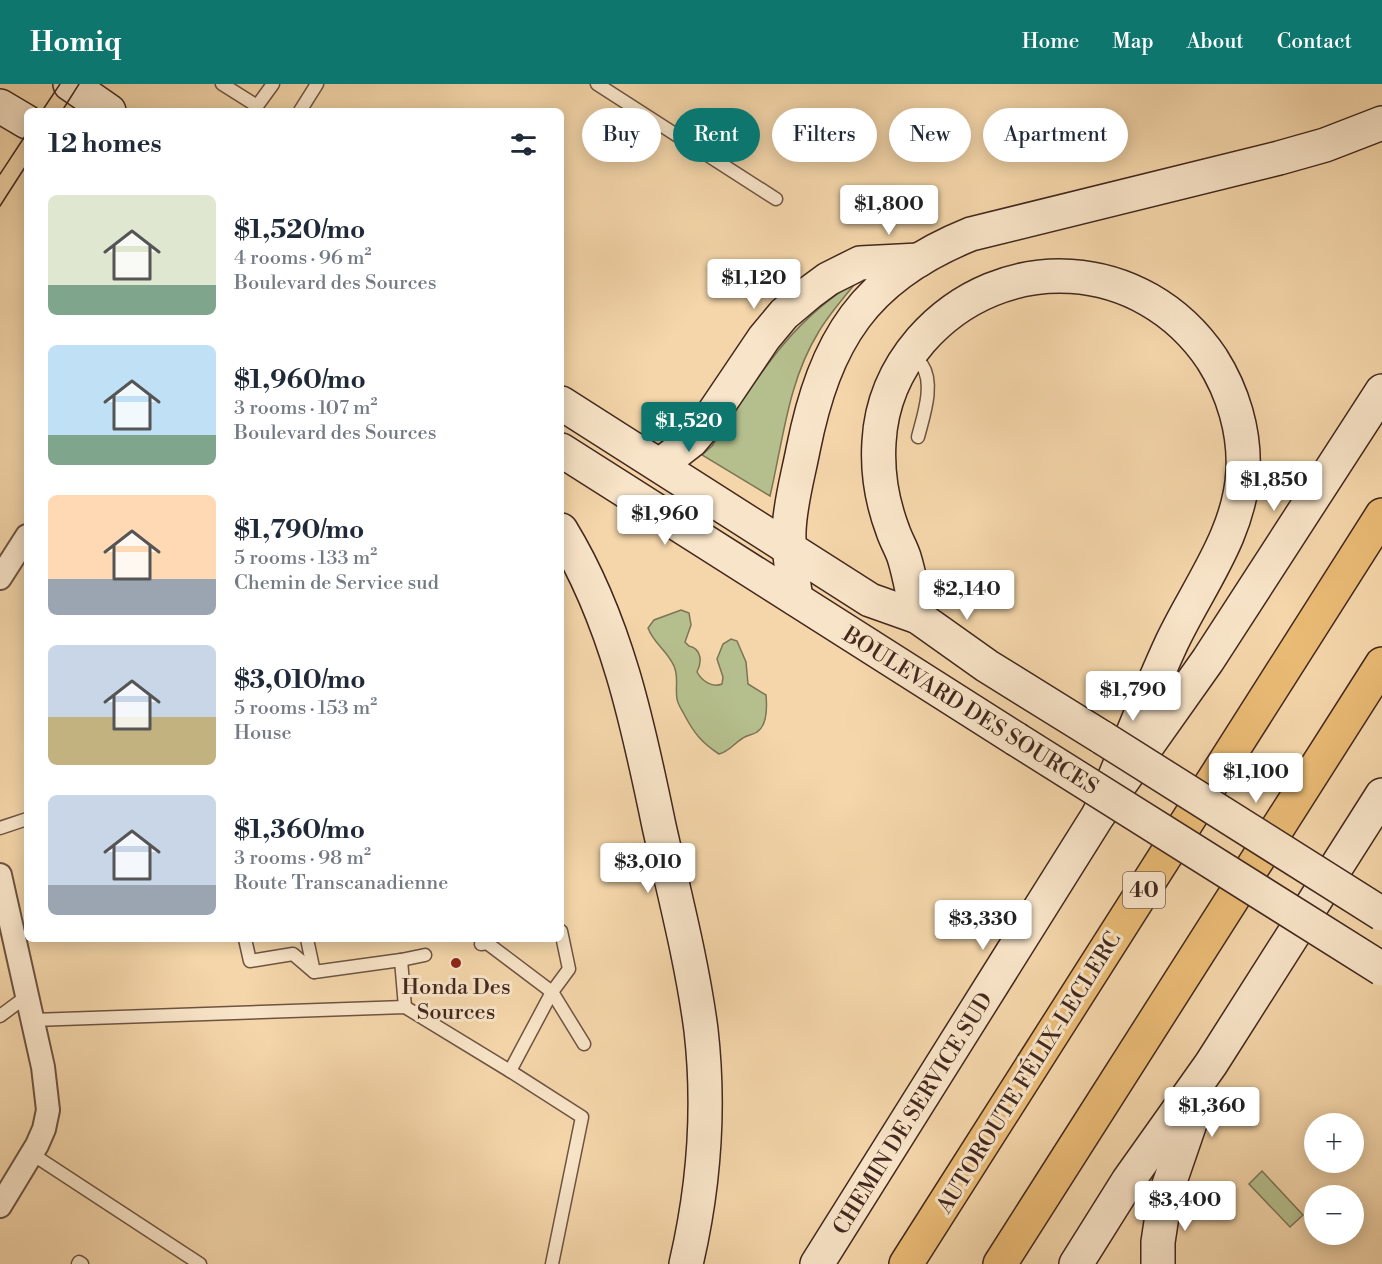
<!DOCTYPE html>
<meta charset="utf-8">
<style>
body{margin:0;font-family:"Libre Bodoni",serif;background:#f2f2f3;color:#1f2937;height:100vh;display:flex;flex-direction:column;font-size:22px;white-space:nowrap}
*{box-sizing:border-box;margin:0}
p{font-size:20px;color:#747a83}
.icon{flex:none;width:33px;height:33px;fill:none;stroke:currentColor;stroke-width:2;stroke-linecap:round;stroke-linejoin:round}
.map{position:relative;flex:1;overflow:hidden}
.panel{position:absolute;left:24px;top:24px;width:540px;height:834px;display:flex;flex-direction:column;background:#fff;border-radius:9px;box-shadow:0 3px 15px #0003}
.panel>*{flex:none}
.guide{position:absolute;left:582px;top:24px;width:570px;height:54px;display:flex;gap:12px}
.controls{position:absolute;left:1304px;top:1029px;display:grid;gap:12px}
.controls a{display:grid;place-items:center;width:60px;height:60px;border-radius:50%;background:#fff;box-shadow:0 3px 15px #0003;font-size:30px}
.price{position:absolute;translate:-50% -51px;padding:0 14px;border-radius:6px;background:#fff;color:#222;font-size:20px;line-height:39px;filter:drop-shadow(0 2px 3px #0008)}
.price::after{content:'';position:absolute;left:50%;top:36px;width:18px;height:14px;margin-left:-9px;background:inherit;clip-path:polygon(0 0,100% 0,50% 100%)}
.price.current{background:#0f766e;color:#fff}
ul{padding:0;list-style:none}
li{display:flex;align-items:center;gap:18px;height:150px;padding:0 24px}
li span{display:grid;place-items:center;flex:none;width:168px;height:120px;border-radius:9px;color:#555}
li>.icon{margin-inline-start:auto}
span .icon{width:72px;height:72px;fill:#fffc;stroke-width:1}
li b{font-size:26px}
h2{display:flex;justify-content:space-between;align-items:center;height:72px;padding:0 24px;font-size:26px}
.pill{padding:0 21px;border-radius:27px;background:#fff;box-shadow:0 3px 15px #0003;font-size:21px;line-height:54px}
.pill.current{background:#0f766e;color:#fff}
header{display:flex;align-items:center;gap:36px;box-sizing:border-box;height:84px;padding:0 30px;background:#0f766e;color:#fff}
header strong{font-size:28px}
nav{display:flex;gap:33px;margin-inline-start:auto;font-size:21px}
.map>svg:first-child{display:block}
.green{fill:#b5bf8d;stroke:#7c7456;stroke-width:1.5}
.lines{fill:none;stroke-linecap:round;stroke-linejoin:round}
.service-casing{stroke:#6e5441;stroke-width:15}
.minor-casing{stroke:#6e5441;stroke-width:26}
.secondary-casing{stroke:#42281e;stroke-width:36}
.motorway-casing{stroke:#42281e;stroke-width:36}
.service{stroke:#f8e4c8;stroke-width:12}
.minor{stroke:#f8e4c8;stroke-width:22}
.secondary{stroke:#f8e4c8;stroke-width:33}
.motorway{stroke:#eabb75;stroke-width:33}
.tram{stroke:#42281e;stroke-width:1.5}
.secondary-bridge-casing{stroke:#42281e;stroke-width:36;stroke-linecap:butt}
.secondary-bridge{stroke:#f8e4c8;stroke-width:33}
.poi-dot{fill:#8f2418;stroke:#f8e4c8;stroke-width:2}
.labels{text-anchor:middle;stroke-width:6;stroke-linejoin:round;paint-order:stroke}
.shield{fill:#f8e4c8;stroke:#796051;stroke-width:1.5}
.shield-label{font-size:21px;font-weight:bold;fill:#42281e}
.street-label{font-size:22px;fill:#42281e;stroke:#f8e4c8}
.poi-label{font-size:22px;fill:#42281e;stroke:#f8e4c8}
</style>
<header>
<strong>Homiq</strong>
<nav><a>Home</a><a>Map</a><a>About</a><a>Contact</a></nav>
</header>
<div class="map">
<svg width="1382" height="1180" viewBox="0 0 1382 1180">
<rect width="100%" height="100%" fill="#f4d6aa"/>
<filter id="stains"><feTurbulence type="fractalNoise" baseFrequency=".00333" numOctaves="4"/><feColorMatrix values="0 0 0 0 .2 0 0 0 0 .09 0 0 0 0 .02 0 0 0 .5 -.17"/></filter>
<radialGradient id="worn" r=".72"><stop offset=".6" stop-color="#630" stop-opacity="0"/><stop offset="1" stop-color="#630" stop-opacity=".3"/></radialGradient>
<g class="green">
<path d="M857,197C844,214 829,230 818,249C788,298 783,357 770,412L702,371L712,362C755,298 788,238 857,197Z"/>
<path d="M681,526L689,529L691,541L685,558L689,562C702,565 702,578 697,588C702,597 712,604 722,600L723,593L717,575L723,560L731,555L737,557L746,578L748,600L766,611C767,622 768,641 757,648C753,651 747,651 743,654C733,660 730,667 719,670C702,659 694,649 685,632C682,626 678,621 677,615C675,603 679,593 674,582C666,565 654,560 648,544L654,536Z"/>
<path d="M1262,1087L1303,1131L1290,1143L1249,1100Z"/>
</g>
<g class="lines">
<g class="service-casing">
<g id="service">
<path d="M222,0L257,22L273,0"/>
<path d="M597,0L776,115"/>
<path d="M300,27L317,0"/>
<path d="M912,270C915,274 919,277 922,281C935,300 923,333 918,353"/>
<path d="M0,744L27,735"/>
<path d="M245,855L250,877L293,870L314,888L401,876L425,871"/>
<path d="M307,855L314,888"/>
<path d="M481,860L487,859L552,908L584,960"/>
<path d="M401,876L405,923"/>
<path d="M0,932L27,912"/>
<path d="M33,936L405,923L510,987L582,1033L552,1180"/>
<path d="M510,987L552,908L569,885L561,847"/>
<path d="M32,1070L200,1180"/>
<path d="M78,1180L79,1178L82,1180"/>
</g>
</g>
<g class="minor-casing">
<g id="minor">
<path d="M0,494L27,452"/>
<path d="M0,791L43,983L48,1026L44,1045L37,1061L0,1122"/>
</g>
</g>
<g class="secondary-casing">
<g id="secondary">
<path d="M70,0L109,27"/>
<path d="M0,22L27,38"/>
<path d="M561,319L870,516L918,533L987,582L1103,654"/>
<path d="M561,366L1016,655"/>
<path d="M660,381L691,357L708,337L764,254L784,230L809,209L828,195L860,179L919,176"/>
<path d="M561,446C616,536 638,640 659,742C674,809 692,877 701,946C710,1025 704,1103 686,1180"/>
<path d="M796,515C793,493 788,469 789,447C790,419 798,392 803,366C825,256 864,193 971,150L1279,74L1325,61L1382,39"/>
<path d="M918,533C913,513 910,492 904,473C901,464 896,456 893,447C882,418 877,389 879,358C881,320 896,285 921,256C1002,164 1143,172 1212,275C1233,308 1245,348 1243,387C1240,450 1198,503 1172,558C1146,614 1124,673 1099,730"/>
<path d="M817,1180L1099,730L1208,576L1382,307"/>
<path d="M1076,1180L1128,1097L1211,980L1382,711"/>
<path d="M1158,1180V1158L1165,1112L1198,1016"/>
</g>
</g>
<g class="motorway-casing">
<g id="motorway">
<path d="M906,1180L1382,431"/>
<path d="M1000,1180L1382,580"/>
</g>
</g>
<use href="#service" class="service"/>
<use href="#minor" class="minor"/>
<use href="#secondary" class="secondary"/>
<use href="#motorway" class="motorway"/>
<g class="tram">
<path d="M42,27L60,0"/>
<path d="M62,27L79,0"/>
<path d="M0,90L27,49"/>
<path d="M0,122L27,80"/>
</g>
<g class="secondary-bridge-casing">
<g id="secondary-bridge">
<path d="M1103,654L1382,830"/>
<path d="M1016,655L1382,885"/>
</g>
</g>
<use href="#secondary-bridge" class="secondary-bridge"/>
</g>
<circle class="poi-dot" cx="456" cy="879" r="6"/>
<g class="labels">
<rect class="shield" x="1123" y="788" width="42" height="36" rx="4.5"/>
<g class="shield-label">
<text x="1144" y="813">40</text>
</g>
<g class="street-label">
<text transform="translate(971 626) rotate(32)" y="8">BOULEVARD DES SOURCES</text>
<text transform="translate(1028 988) rotate(-58)" y="8">AUTOROUTE FÉLIX-LECLERC</text>
<text transform="translate(912 1029) rotate(-58)" y="8">CHEMIN DE SERVICE SUD</text>
</g>
<g class="poi-label">
<text x="456" y="910">Honda Des<tspan x="456" dy="25">Sources</tspan></text>
</g>
</g>
<rect width="100%" height="100%" filter="url(#stains)"/>
<rect width="100%" height="100%" fill="url(#worn)"/>
</svg>
<div class="controls">
<a>+</a>
<a>−</a>
</div>
<b class="price" style="left:889px;top:152px">$1,800</b>
<b class="price" style="left:754px;top:226px">$1,120</b>
<b class="price current" style="left:689px;top:369px">$1,520</b>
<b class="price" style="left:1274px;top:428px">$1,850</b>
<b class="price" style="left:665px;top:462px">$1,960</b>
<b class="price" style="left:967px;top:537px">$2,140</b>
<b class="price" style="left:1133px;top:638px">$1,790</b>
<b class="price" style="left:1256px;top:720px">$1,100</b>
<b class="price" style="left:648px;top:810px">$3,010</b>
<b class="price" style="left:983px;top:867px">$3,330</b>
<b class="price" style="left:1212px;top:1054px">$1,360</b>
<b class="price" style="left:1185px;top:1148px">$3,400</b>
<div class="guide">
<a class="pill">Buy</a>
<a class="pill current">Rent</a>
<a class="pill">Filters</a>
<a class="pill">New</a>
<a class="pill">Apartment</a>
</div>
<section class="panel">
<h2>12 homes<svg class="icon" aria-label="filters" viewBox="0 0 24 24"><path d="M4 7h16M4 17h16"/><circle cx="9" cy="7" r="2"/><circle cx="15" cy="17" r="2"/></svg></h2>
<ul>
<li><span style="background:linear-gradient(#dfe7d0 75%,#7fa58c 0)"><svg class="icon" aria-label="home" viewBox="0 0 24 24"><path d="M3 11l9-7 9 7M6 9v11h12V9"/></svg></span><div><b>$1,520/mo</b><p>4 rooms · 96 m²</p><p>Boulevard des Sources</p></div></li>
<li><span style="background:linear-gradient(#bfe0f5 75%,#7fa58c 0)"><svg class="icon" aria-label="home" viewBox="0 0 24 24"><path d="M3 11l9-7 9 7M6 9v11h12V9"/></svg></span><div><b>$1,960/mo</b><p>3 rooms · 107 m²</p><p>Boulevard des Sources</p></div></li>
<li><span style="background:linear-gradient(#ffd9b3 70%,#9aa5b1 0)"><svg class="icon" aria-label="home" viewBox="0 0 24 24"><path d="M3 11l9-7 9 7M6 9v11h12V9"/></svg></span><div><b>$1,790/mo</b><p>5 rooms · 133 m²</p><p>Chemin de Service sud</p></div></li>
<li><span style="background:linear-gradient(#c9d6e8 60%,#c2b280 0)"><svg class="icon" aria-label="home" viewBox="0 0 24 24"><path d="M3 11l9-7 9 7M6 9v11h12V9"/></svg></span><div><b>$3,010/mo</b><p>5 rooms · 153 m²</p><p>House</p></div></li>
<li><span style="background:linear-gradient(#c9d6e8 75%,#9aa5b1 0)"><svg class="icon" aria-label="home" viewBox="0 0 24 24"><path d="M3 11l9-7 9 7M6 9v11h12V9"/></svg></span><div><b>$1,360/mo</b><p>3 rooms · 98 m²</p><p>Route Transcanadienne</p></div></li>
</ul>
</section>
</div>
